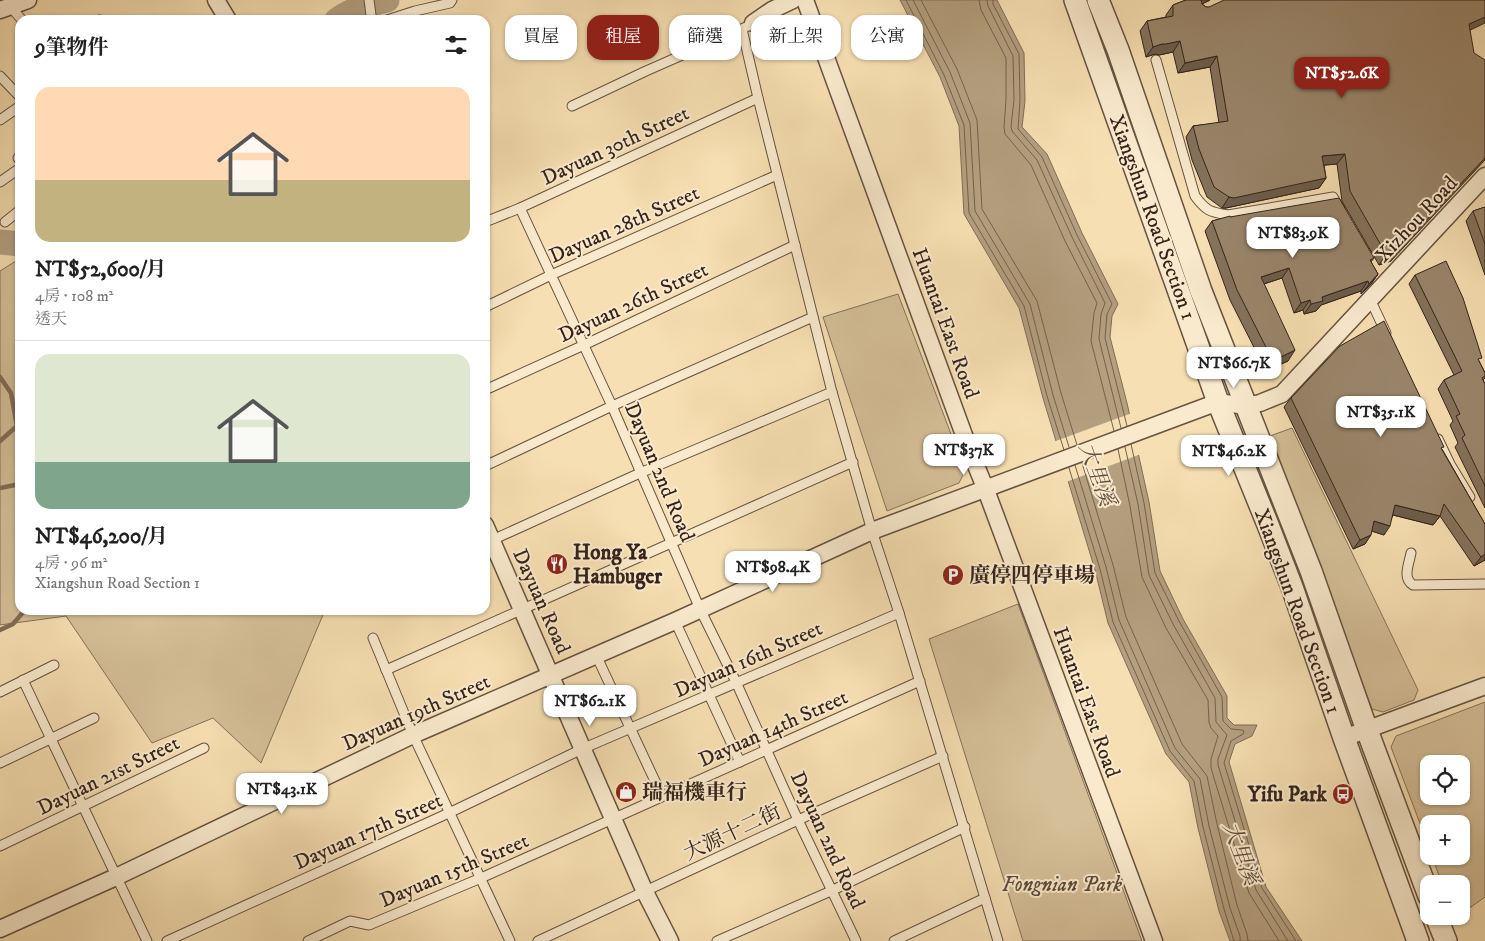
<!DOCTYPE html>
<html lang="zh-TW">
<meta charset="utf-8">
<style>
body{margin:0;font-family:"IM FELL DW Pica","Noto Serif TC",serif;background:#f6f6f6;color:#222;height:100vh;display:flex;flex-direction:column;font-size:19px;white-space:nowrap}
*{box-sizing:border-box;margin:0}
p{font-size:16px;color:#767676}
.icon{flex:none;width:28px;height:28px;fill:none;stroke:currentColor;stroke-width:2;stroke-linecap:round;stroke-linejoin:round}
.map{position:relative;flex:1;overflow:hidden}
.sheet{position:absolute;left:15px;top:15px;width:475px;height:600px;display:flex;flex-direction:column;background:#fff;border-radius:15px;box-shadow:0 1px 4px #0004}
.sheet>*{flex:none}
.banner{position:absolute;left:505px;top:15px;width:475px;height:45px;display:flex;gap:10px}
.fabs{position:absolute;left:1420px;top:755px;display:grid;gap:10px}
.fabs a{display:grid;place-items:center;width:50px;height:50px;border-radius:10px;background:#fff;box-shadow:0 1px 4px #0004;font-size:25px}
.price{position:absolute;translate:-50% -42px;padding:0 11px;border-radius:10px;background:#fff;color:#222;font-size:16px;line-height:32px;filter:drop-shadow(0 1px 2px #0008)}
.price::after{content:'';position:absolute;left:50%;top:30px;width:15px;height:11px;margin-left:-8px;background:inherit;clip-path:polygon(0 0,100% 0,50% 100%)}
.price.selected{background:#8f2418;color:#fff}
ul{padding:0;list-style:none}
li{display:grid;align-content:center;gap:10px;height:265px;padding:0 20px}
li+li{border-top:1px solid #e0e0e0}
li span{display:grid;place-items:center;height:155px;border-radius:15px;color:#555}
li>.icon{margin-inline-start:auto}
span .icon{width:90px;height:90px;fill:#fffc;stroke-width:1}
li b{font-size:21px}
h2{display:flex;justify-content:space-between;align-items:center;height:60px;padding:0 20px;font-size:21px}
.chip{padding:0 18px;border-radius:15px;background:#fff;box-shadow:0 1px 4px #0004;font-size:18px;line-height:45px}
.chip.selected{background:#8f2418;color:#fff}
.map>svg:first-child{display:block}
.green{fill:#d5bf98;stroke:#85715a;fill-rule:evenodd}
.water{fill:#b49f7f;stroke:#816d57}
.pier{fill:#f6dfb2}
.lines{fill:none;stroke-linecap:round;stroke-linejoin:round}
.shore{stroke:#74614d;stroke-width:1}
.stream{stroke:#816d57;stroke-width:4.5}
.river{stroke:#b49f7f;stroke-width:25}
.service-casing{stroke:#655241;stroke-width:11}
.minor-casing{stroke:#655241;stroke-width:19}
.tertiary-casing{stroke:#655241;stroke-width:24}
.service{stroke:#f9eacd;stroke-width:9}
.minor{stroke:#f9eacd;stroke-width:16}
.tertiary{stroke:#f9eacd;stroke-width:21}
.wall{fill:#84725b;stroke:#35231b}
.shaded-wall{fill:#6b5d4a;stroke:#35231b}
.building{fill:#99856a;stroke:#35231b}
.labels{text-anchor:middle;stroke-width:4;stroke-linejoin:round;paint-order:stroke}
.street-label{font-size:21px;fill:#35231b;stroke:#f9eacd}
.poi-label{font-size:21px;font-weight:bold;fill:#35231b;stroke:#f9eacd;text-anchor:start}
.park-label{font-size:21px;font-style:italic;fill:#5d4a3a;stroke:#f9eacd}
.water-label{font-size:22px;font-style:italic;fill:#614e3e;stroke:#f9eacd}
</style>
<div class="map">
<svg width="1485" height="941" viewBox="0 0 1485 941">
<rect width="100%" height="100%" fill="#f6dfb2"/>
<filter id="stains"><feTurbulence type="fractalNoise" baseFrequency=".004" numOctaves="4"/><feColorMatrix values="0 0 0 0 .2 0 0 0 0 .09 0 0 0 0 .02 0 0 0 .5 -.17"/></filter>
<radialGradient id="worn" r=".72"><stop offset=".6" stop-color="#630" stop-opacity="0"/><stop offset="1" stop-color="#630" stop-opacity=".3"/></radialGradient>
<g class="green">
<path d="M16,261H20V610H325L261,763L213,718L152,743L66,616L0,625V271Z"/>
<path d="M898,294L965,471L959,483L887,511L823,317Z"/>
<path d="M1292,428L1418,690L1414,700L1383,712L1372,709L1270,436Z"/>
<path d="M1018,604L1142,941H1023L929,639Z"/>
<path d="M1485,702V897L1461,914V884H1442L1432,856H1461V824H1429V847L1391,747L1396,736ZM1429,764H1461V796H1429Z"/>
</g>
<path class="water" d="M900,0H997L1024,53L1025,101L1022,127L1047,154L1082,233L1118,304L1112,316L1110,337L1127,403L1149,502L1160,571L1183,619L1227,696V718L1234,725H1257L1252,736L1235,744L1229,762L1266,887L1302,941H1230L1219,911L1198,828L1189,782L1166,754L1108,623L1095,570L1043,398L1019,308L964,214L959,126L940,77Z"/>
<path class="pier" d="M1132,413L1141,454L1066,482L1053,442Z"/>
<g class="lines">
<g class="shore">
<path d="M906,0L944,75L964,125L969,213L1024,306L1047,396L1064,450"/>
<path d="M913,0L950,72L970,123L975,211L1030,304L1053,395L1069,447"/>
<path d="M921,0L957,69L977,120L982,209L1037,301L1061,393L1077,445"/>
<path d="M979,0L981,10L1006,58V100L1004,127L1005,134L1031,165L1065,241L1097,303L1094,313L1091,341L1114,431"/>
<path d="M987,0L988,6L1013,56L1014,100L1011,126L1012,131L1037,160L1072,237L1105,303L1101,314L1099,339L1121,428"/>
<path d="M993,0V4L1019,54L1020,100L1018,129L1042,157L1077,235L1112,304L1107,314L1105,338L1127,426"/>
<path d="M1131,444L1144,503L1155,573L1179,621L1222,697L1223,721L1231,729L1242,730L1244,731L1243,734L1231,741L1224,763L1262,888L1296,941"/>
<path d="M1125,447L1138,504L1149,575L1173,624L1215,698L1216,722L1227,735L1218,759V765L1256,890L1288,941"/>
<path d="M1118,449L1130,506L1142,577L1166,628L1208,700L1209,722L1211,728L1218,736L1211,759V768L1249,893L1279,941"/>
<path d="M1082,463L1113,565L1126,617L1182,744L1207,776L1217,824L1237,905L1247,934L1248,941"/>
<path d="M1075,465L1106,567L1119,620L1175,748L1200,779L1209,826L1230,908L1240,936V941"/>
<path d="M1069,468L1100,569L1113,622L1170,751L1194,781L1203,827L1224,909L1234,941"/>
</g>
<g class="stream">
<path d="M0,377L11,393L17,426L0,441"/>
<path d="M0,488L20,484"/>
<path d="M0,630L13,624L25,610"/>
</g>
<g class="river">
<path d="M337,20C352,9 369,4 387,0"/>
<path d="M0,242L20,244"/>
</g>
<g class="service-casing">
<g id="service">
<path d="M12,6L15,12L22,20"/>
<path d="M99,20H100"/>
<path d="M369,20L371,15L369,0"/>
<path d="M387,20L415,11L450,3L452,0"/>
<path d="M742,29L758,98L832,392L872,531L899,613L998,941"/>
<path d="M1156,60L1195,196C1206,211 1210,212 1228,215L1333,197L1340,209"/>
<path d="M0,76L20,97"/>
<path d="M572,106L646,71L746,27"/>
<path d="M0,120L20,106"/>
<path d="M20,156L18,158L20,160"/>
<path d="M0,182L20,168"/>
<path d="M520,208L612,406L700,609L736,682L798,820L856,941"/>
<path d="M5,222L20,210"/>
<path d="M485,222L520,208L758,98"/>
<path d="M1370,299L1386,333"/>
<path d="M485,307L551,275L777,175"/>
<path d="M485,390L584,345L795,245"/>
<path d="M1438,439L1450,464L1470,497"/>
<path d="M485,466L612,406L813,317"/>
<path d="M490,541L640,473L832,392"/>
<path d="M1411,553C1409,564 1402,578 1413,585L1485,584"/>
<path d="M675,621L740,762"/>
<path d="M373,638L413,735L510,941"/>
<path d="M596,655L662,796"/>
<path d="M386,670C541,600 698,532 853,462"/>
<path d="M23,680L147,941"/>
<path d="M0,692L54,665"/>
<path d="M0,763L94,718"/>
<path d="M0,846L204,748"/>
<path d="M167,941L451,812L582,749L899,613"/>
<path d="M308,941L350,921L369,925L481,878L920,681"/>
<path d="M538,941L798,820L943,756"/>
<path d="M717,941L831,891L965,827"/>
<path d="M894,941L985,898"/>
</g>
</g>
<g class="minor-casing">
<g id="minor">
<path d="M216,0L228,20"/>
<path d="M805,0L968,446L986,490L1154,941"/>
<path d="M0,10L28,0"/>
<path d="M753,23L772,10L793,0"/>
<path d="M485,525L645,892L670,941"/>
<path d="M1344,738L1485,686"/>
<path d="M0,929L116,877L413,735L675,621L872,531L1218,402L1246,406L1260,403L1282,394L1485,176"/>
</g>
</g>
<g class="tertiary-casing">
<g id="tertiary">
<path d="M1075,0L1218,402L1268,525L1292,587L1344,738L1418,941"/>
<path d="M1098,0L1118,50L1201,291L1311,571L1367,730L1429,896"/>
<path d="M1436,916L1446,941"/>
</g>
</g>
<use href="#service" class="service"/>
<use href="#minor" class="minor"/>
<use href="#tertiary" class="tertiary"/>
</g>
<g class="wall">
<path d="M1186,0H1210L1202,4L1206,7L1470,30L1391,261L1379,265L1342,201L1337,164L1324,165L1326,178L1319,188L1226,208H1222L1207,197L1192,160L1186,137L1193,126L1219,123L1210,67L1178,73L1173,52L1159,55L1155,54L1146,57L1140,31L1147,21L1166,17V15L1173,5Z"/>
<path d="M1485,207V275L1466,221L1473,211Z"/>
<path d="M1230,217L1374,258L1371,262L1378,274L1371,284L1361,294V291L1321,305L1316,311L1304,314L1303,310L1294,313L1282,278L1264,284L1288,361L1266,371L1230,300L1205,231L1212,221Z"/>
<path d="M1415,275L1479,361L1485,373V378L1483,380L1485,384V508L1455,447L1458,443L1450,425L1453,421L1438,389L1444,380L1454,375L1409,284Z"/>
<path d="M1291,398L1442,449L1485,524V560L1474,566L1440,516L1433,525L1393,515L1384,535L1372,531L1365,544L1353,549L1284,407Z"/>
</g>
<g class="shaded-wall">
<path d="M1200,0H1210L1195,7Z"/>
<path d="M1485,17V23L1462,34L1469,24Z"/>
<path d="M1180,41L1173,52L1159,55L1155,54L1146,57L1153,47L1162,44Z"/>
<path d="M1217,56L1210,67L1178,73L1185,63Z"/>
<path d="M1345,154L1337,164L1315,166L1322,156Z"/>
<path d="M1485,158V160L1391,261L1379,265L1386,254Z"/>
<path d="M1326,178L1319,188L1226,208H1222L1229,197Z"/>
<path d="M1289,268L1282,278L1254,287L1261,277Z"/>
<path d="M1378,274L1371,284L1361,294L1369,284Z"/>
<path d="M1368,281L1361,291L1321,305L1316,311L1304,314L1311,304L1322,297Z"/>
<path d="M1310,300L1303,310L1294,313L1301,303Z"/>
<path d="M1295,350L1288,361L1266,371L1273,361Z"/>
<path d="M1395,505L1440,516L1433,525L1389,514Z"/>
<path d="M1374,521L1390,526L1384,535L1368,530Z"/>
<path d="M1371,535L1365,544L1353,549L1360,540Z"/>
<path d="M1485,554V560L1474,566L1481,557Z"/>
</g>
<g class="building">
<path d="M1186,0H1201L1202,4L1206,7H1209L1224,0H1485V17L1469,24L1474,53L1485,60V158L1398,250L1386,254L1350,191L1345,154L1322,156L1326,178L1234,198L1229,197L1214,187L1199,149L1193,126L1228,121L1217,56L1185,63L1180,41L1166,44H1162L1153,47L1147,21L1173,16V5Z"/>
<path d="M1339,198L1374,258L1370,260L1378,274L1369,284L1368,281L1322,297L1323,301L1311,304L1310,300L1301,303L1289,268L1261,277L1295,350L1273,361L1237,290L1212,221L1230,216V217Z"/>
<path d="M1485,207V244L1473,211Z"/>
<path d="M1446,261L1463,298L1482,358L1478,359L1485,373V376L1482,378L1485,384V486L1462,438L1465,435L1456,416L1460,414L1444,380L1462,371L1415,275Z"/>
<path d="M1384,321L1444,447L1441,448L1485,524V554L1481,557L1444,504L1440,516L1395,505L1390,526L1374,521L1371,535L1360,540L1291,398L1340,346Z"/>
</g>
<defs>
<g id="restaurant-disc" transform="scale(1.125)"><circle r="9.5" fill="#8f2418" stroke="#f9eacd"/><path d="M-5-6h1v4h1v-4h1v4h1v-4h1v5L-1.5 .5V6h-2V.5L-5-1ZM5-6V6H3V1.5H1.5Q1.5-4 5-6Z" fill="#fff"/></g>
<g id="parking-disc" transform="scale(1.125)"><circle r="9.5" fill="#8f2418" stroke="#f9eacd"/><path d="M-3.5-5.5H1a3.5 3.5 0 0 1 0 7H-1V5.5H-3.5ZM-1-3.4V-.6H.8a1.4 1.4 0 0 0 0-2.8Z" fill="#fff"/></g>
<g id="shop-disc" transform="scale(1.125)"><circle r="9.5" fill="#8f2418" stroke="#f9eacd"/><path d="M-5-2.5h2.3a2.7 3.5 0 0 1 5.4 0H5L5.5 6h-11ZM-1.5-2.5h3a1.5 2.3 0 0 0-3 0Z" fill="#fff"/></g>
<g id="bus-disc" transform="scale(1.125)"><circle r="9.5" fill="#8f2418" stroke="#f9eacd"/><path d="M-5-6H5V4H4V6H2V4H-2V6H-4V4H-5ZM-3.5-4V0h7V-4ZM-3.5 1.2v1.5H-2V1.2ZM2 1.2v1.5H3.5V1.2Z" fill="#fff"/></g>
</defs>
<g fill-rule="evenodd">
<use href="#restaurant-disc" x="557" y="564"/>
<use href="#parking-disc" x="953" y="575"/>
<use href="#shop-disc" x="626" y="792"/>
<use href="#bus-disc" x="1343" y="794"/>
</g>
<g class="labels">
<g class="street-label">
<text transform="translate(615 145) rotate(-25)" y="7">Dayuan 30th Street</text>
<text transform="translate(1153 217) rotate(70)" y="7">Xiangshun Road Section 1</text>
<text transform="translate(1416 219) rotate(-47)" y="7">Xizhou Road</text>
<text transform="translate(624 224) rotate(-24)" y="7">Dayuan 28th Street</text>
<text transform="translate(633 302) rotate(-25)" y="7">Dayuan 26th Street</text>
<text transform="translate(946 323) rotate(70)" y="7">Huantai East Road</text>
<text transform="translate(660 472) rotate(67)" y="7">Dayuan 2nd Road</text>
<text transform="translate(542 601) rotate(66)" y="7">Dayuan Road</text>
<text transform="translate(1298 611) rotate(70)" y="7">Xiangshun Road Section 1</text>
<text transform="translate(748 659) rotate(-24)" y="7">Dayuan 16th Street</text>
<text transform="translate(1087 702) rotate(70)" y="7">Huantai East Road</text>
<text transform="translate(416 712) rotate(-24)" y="7">Dayuan 19th Street</text>
<text transform="translate(773 728) rotate(-24)" y="7">Dayuan 14th Street</text>
<text transform="translate(108 775) rotate(-26)" y="7">Dayuan 21st Street</text>
<text transform="translate(368 831) rotate(-24)" y="7">Dayuan 17th Street</text>
<text transform="translate(732 832) rotate(-25)" y="7">大源十二街</text>
<text transform="translate(828 840) rotate(65)" y="7">Dayuan 2nd Road</text>
<text transform="translate(454 870) rotate(-23)" y="7">Dayuan 15th Street</text>
</g>
<g class="poi-label">
<text x="573" y="559">Hong Ya<tspan x="573" dy="24">Hambuger</tspan></text>
<text x="969" y="582">廣停四停車場</text>
<text x="642" y="799">瑞福機車行</text>
<text x="1327" y="801" text-anchor="end">Yifu Park</text>
</g>
<g class="park-label">
<text x="1062" y="891">Fongnian Park</text>
</g>
<g class="water-label">
<text transform="translate(1098 474) rotate(70)" y="8">大里溪</text>
<text transform="translate(1242 853) rotate(69)" y="8">大里溪</text>
</g>
</g>
<rect width="100%" height="100%" filter="url(#stains)"/>
<rect width="100%" height="100%" fill="url(#worn)"/>
</svg>
<div class="fabs">
<a><svg class="icon" aria-label="locate" viewBox="0 0 24 24"><circle cx="12" cy="12" r="6"/><path d="M12 2v4M12 18v4M2 12h4M18 12h4"/></svg></a>
<a>+</a>
<a>−</a>
</div>
<b class="price selected" style="left:1342px;top:99px">NT$52.6K</b>
<b class="price" style="left:1293px;top:259px">NT$83.9K</b>
<b class="price" style="left:1234px;top:389px">NT$66.7K</b>
<b class="price" style="left:1381px;top:438px">NT$35.1K</b>
<b class="price" style="left:964px;top:476px">NT$37K</b>
<b class="price" style="left:1229px;top:477px">NT$46.2K</b>
<b class="price" style="left:773px;top:593px">NT$98.4K</b>
<b class="price" style="left:590px;top:727px">NT$62.1K</b>
<b class="price" style="left:282px;top:815px">NT$43.1K</b>
<div class="banner">
<a class="chip">買屋</a>
<a class="chip selected">租屋</a>
<a class="chip">篩選</a>
<a class="chip">新上架</a>
<a class="chip">公寓</a>
</div>
<section class="sheet">
<h2>9筆物件<svg class="icon" aria-label="filters" viewBox="0 0 24 24"><path d="M4 7h16M4 17h16"/><circle cx="9" cy="7" r="2"/><circle cx="15" cy="17" r="2"/></svg></h2>
<ul>
<li><span style="background:linear-gradient(#ffd9b3 60%,#c2b280 0)"><svg class="icon" aria-label="home" viewBox="0 0 24 24"><path d="M3 11l9-7 9 7M6 9v11h12V9"/></svg></span><div><b>NT$52,600/月</b><p>4房 · 108 m²</p><p>透天</p></div></li>
<li><span style="background:linear-gradient(#dfe7d0 70%,#7fa58c 0)"><svg class="icon" aria-label="home" viewBox="0 0 24 24"><path d="M3 11l9-7 9 7M6 9v11h12V9"/></svg></span><div><b>NT$46,200/月</b><p>4房 · 96 m²</p><p>Xiangshun Road Section 1</p></div></li>
</ul>
</section>
</div>
